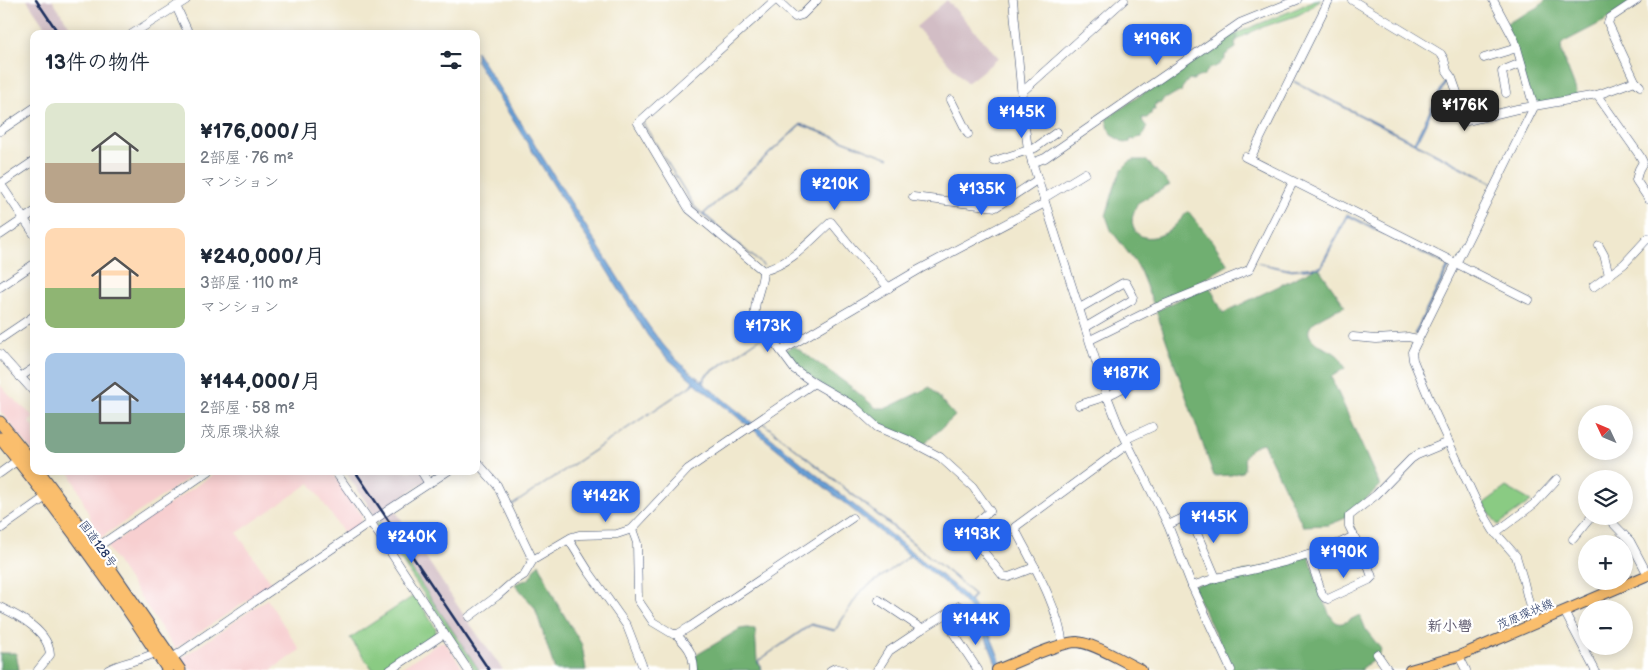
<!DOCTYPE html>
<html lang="ja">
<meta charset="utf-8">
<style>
body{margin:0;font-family:"Balsamiq Sans","Klee One",sans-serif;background:#f6f6f7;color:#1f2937;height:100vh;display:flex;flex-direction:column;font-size:19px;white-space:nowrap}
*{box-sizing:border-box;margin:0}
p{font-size:16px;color:#747a83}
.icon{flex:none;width:28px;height:28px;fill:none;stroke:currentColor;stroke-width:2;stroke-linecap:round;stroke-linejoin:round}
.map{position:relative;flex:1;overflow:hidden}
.sheet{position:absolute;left:30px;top:30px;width:450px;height:445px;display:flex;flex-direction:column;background:#fff;border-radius:10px;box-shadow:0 2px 12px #0003}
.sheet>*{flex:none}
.needle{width:32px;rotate:314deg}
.fabs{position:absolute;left:1578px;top:405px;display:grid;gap:10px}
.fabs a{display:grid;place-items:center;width:55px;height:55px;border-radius:50%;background:#fff;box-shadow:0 2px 12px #0003;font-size:25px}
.price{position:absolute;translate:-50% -42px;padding:0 11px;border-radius:10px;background:#2563eb;color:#fff;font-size:16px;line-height:32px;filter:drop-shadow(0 1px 2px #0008)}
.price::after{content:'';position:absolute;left:50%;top:30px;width:15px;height:11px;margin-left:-8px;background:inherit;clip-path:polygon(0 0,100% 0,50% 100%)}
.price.selected{background:#222;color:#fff}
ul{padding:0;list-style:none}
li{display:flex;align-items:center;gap:15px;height:125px;padding:0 15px}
li span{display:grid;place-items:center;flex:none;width:140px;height:100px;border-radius:10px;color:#555}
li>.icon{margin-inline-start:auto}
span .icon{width:60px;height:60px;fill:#fffc;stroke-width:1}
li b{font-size:21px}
h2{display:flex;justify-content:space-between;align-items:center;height:60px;padding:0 15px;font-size:21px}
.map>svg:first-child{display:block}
.built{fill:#f7cfd0}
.industrial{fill:#d2bdc5}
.green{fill:#8acb83;stroke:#527d70}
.forest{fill:#6faf71;stroke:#456f68}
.water{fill:#669ed4;stroke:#406699}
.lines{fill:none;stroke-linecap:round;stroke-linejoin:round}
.minor-casing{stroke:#3b4b6f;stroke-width:9}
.major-casing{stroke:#3b4b6f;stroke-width:12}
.highway-casing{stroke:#3b4b6f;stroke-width:13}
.minor{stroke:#fff;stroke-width:8}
.major{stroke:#fabe6d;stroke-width:10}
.highway{stroke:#fabe6d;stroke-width:11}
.rail{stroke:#1b2f5e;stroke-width:2.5}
.labels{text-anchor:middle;stroke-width:4.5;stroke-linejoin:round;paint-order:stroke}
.street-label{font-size:12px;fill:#1b2f5e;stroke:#fff}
.quarter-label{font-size:15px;font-weight:bold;fill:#5e596d;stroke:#fff}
</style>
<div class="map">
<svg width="1648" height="670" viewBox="0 0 1648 670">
<rect width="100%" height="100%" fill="#fff"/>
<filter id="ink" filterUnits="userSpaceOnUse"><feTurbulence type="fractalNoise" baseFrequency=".02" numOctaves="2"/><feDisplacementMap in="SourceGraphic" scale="10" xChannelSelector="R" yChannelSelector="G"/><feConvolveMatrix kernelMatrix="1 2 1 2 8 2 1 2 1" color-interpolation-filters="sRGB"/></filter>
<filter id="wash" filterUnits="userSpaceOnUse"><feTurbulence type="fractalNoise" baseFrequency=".0096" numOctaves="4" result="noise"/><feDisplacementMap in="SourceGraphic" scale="20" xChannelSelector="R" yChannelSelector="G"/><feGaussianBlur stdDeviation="1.12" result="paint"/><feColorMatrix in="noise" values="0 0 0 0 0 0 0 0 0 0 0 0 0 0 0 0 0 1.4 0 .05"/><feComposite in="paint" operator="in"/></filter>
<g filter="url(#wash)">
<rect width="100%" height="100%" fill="#f0e8ce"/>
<g class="built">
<path d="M0,385L9,395L34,417L29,422L34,427V453L0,411Z"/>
<path d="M69,471H199L99,539L78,489Z"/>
<path d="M218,471H331L362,515L361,525L345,535L310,483L237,533L272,584L175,649L107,547Z"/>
<path d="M267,599L300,650L271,670H190L182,658Z"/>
<path d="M440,642H445L464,670H398Z"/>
</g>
<g class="industrial">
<path d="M27,0H52L75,34H50Z"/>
<path d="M947,0L999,58L967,83L916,27Z"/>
<path d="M345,471H426L431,477L391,504L465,617L503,670H479Z"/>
</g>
<g class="green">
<path d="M1314,0H1321C1314,5 1306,11 1298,15C1277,23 1255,27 1236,41V35L1240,32L1298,8Z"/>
<path d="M1506,487L1531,501L1498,525L1483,504Z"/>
<path d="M379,521L479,670H475L378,526L376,525Z"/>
<path d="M415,595L436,629L435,634L382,670H373L350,638Z"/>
</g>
<g class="forest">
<path d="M1546,0H1637L1610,18L1564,42L1561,45L1562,54L1579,98L1534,107L1505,24L1537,8Z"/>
<path d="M1231,32L1238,36L1235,44L1236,48L1225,55V59C1221,63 1216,68 1210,68L1203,76L1198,77L1193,80L1189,79L1182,88L1181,92C1173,92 1171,98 1163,99L1161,103L1156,102L1157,104L1154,105L1155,110H1152L1151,114L1147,118H1142L1143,122L1147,127L1142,137L1137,138L1135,140L1131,139L1130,142L1125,143L1111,135L1106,119Z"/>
<path d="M1134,160H1146L1170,185L1139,202C1124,223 1135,245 1161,235C1172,231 1181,219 1188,211L1215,245L1228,265L1155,308L1138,266L1111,230L1106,216L1116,182L1122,169L1129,162Z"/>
<path d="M1318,267L1345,306C1334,311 1296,324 1313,340C1319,347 1330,349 1337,355C1341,358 1343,363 1345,368L1331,377L1380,486L1368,497L1341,520L1328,525L1303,526L1263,443C1257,444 1248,450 1245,456C1243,462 1247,466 1242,472L1231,475L1214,476L1156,311L1209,285L1223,313Z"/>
<path d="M794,346L850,386L876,408H887L930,387L955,416L924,444L867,418L793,364L786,354V350Z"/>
<path d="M1309,555C1313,568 1325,618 1338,623C1344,625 1354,617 1360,615L1366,630L1381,649L1380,655L1360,670H1233L1192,586Z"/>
<path d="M539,563L555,600L582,645L586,670H555L535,608L515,584L529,579Z"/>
<path d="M747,628L755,629L757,661L762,670H697L695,656L740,629Z"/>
<path d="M0,653H16L19,670H0Z"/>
</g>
<g class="water">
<path d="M476,51L644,319C660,343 678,364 702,381L706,375L765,335L706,376L703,383L953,585L969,600L974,595L956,578L763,423L904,535L975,595L970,601L987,627L1004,670H999C992,654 986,636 977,620C962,593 934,575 910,556L860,592L835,631L811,625L758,661L762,670L758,661L811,624L835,630L860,592L905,560L909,555L803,470H802L801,468L695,383L511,506L690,386L693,381L665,356L648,336L476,61Z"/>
<path d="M1447,77L1448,78L1416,143L1492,182V183L1294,82V81L1414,142Z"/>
<path d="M643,123L695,207L703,214L801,124L889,158L801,125L704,214L764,266L695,208Z"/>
<path d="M1347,214L1450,266L1415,335L1414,334L1448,266L1348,216L1321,268L1288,270L1257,263L1288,269L1320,267Z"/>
</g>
</g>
<g filter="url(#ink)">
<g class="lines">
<g class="minor-casing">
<g id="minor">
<path d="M775,0L638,123L689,209L761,269L763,271C791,264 811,240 831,222L853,249L889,288"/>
<path d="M777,0L795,17L802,15L817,0"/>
<path d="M1013,0L1024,120L1028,149L1107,396L1118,424L1168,525L1192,586L1231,670"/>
<path d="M1352,0L1441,54L1444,59L1447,71L1452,78L1467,121L1517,109L1597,95L1635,81"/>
<path d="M1493,0L1515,41L1534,107L1412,352L1413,360L1436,415L1478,505L1493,530L1516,556L1523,579L1534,624"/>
<path d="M1637,0L1610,18L1608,23L1635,81L1640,86"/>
<path d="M176,6L189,34"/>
<path d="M132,34L186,0"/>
<path d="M1484,58L1517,48"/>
<path d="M1022,92L1124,0"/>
<path d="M1506,93L1502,72L1504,70L1521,63"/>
<path d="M1597,95L1640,156L1643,162L1639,169L1636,180L1648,198"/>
<path d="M951,100L968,134"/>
<path d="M0,131L34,108"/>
<path d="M1245,157L1529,300"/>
<path d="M1250,159L1329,0"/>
<path d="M994,161L1035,148L1057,132"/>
<path d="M1032,163L1045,158L1240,23L1297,0"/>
<path d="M0,183L34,234"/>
<path d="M0,184L34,161"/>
<path d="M913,197L996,207L1037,180"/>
<path d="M1044,198L1085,173"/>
<path d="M0,235L34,212"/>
<path d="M1599,246L1604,255L1609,275"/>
<path d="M0,287L34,264"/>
<path d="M1593,287L1624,264L1648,238"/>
<path d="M1080,308L1123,283H1126L1133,296L1132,300L1086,327"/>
<path d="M1353,337L1376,339L1408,337L1418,339"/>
<path d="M0,339L34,316"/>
<path d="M1090,340L1155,308L1249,270L1293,182"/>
<path d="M781,351L920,269L1045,203"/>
<path d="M0,354L34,392"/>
<path d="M20,377L34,368"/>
<path d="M814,383L854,406L877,427L908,440L940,457L973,487L990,511L967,531L1003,576L1009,577L1035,567"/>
<path d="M1079,405L1107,396L1139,380L1135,370"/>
<path d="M1126,439L1152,427"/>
<path d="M476,461L497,485L533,560"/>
<path d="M335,471L380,536L468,670"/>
<path d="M421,471L429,484"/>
<path d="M0,473L18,460"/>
<path d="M1606,516L1630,541L1648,575"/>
<path d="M1168,525L1187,516L1190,517L1216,578L1192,586"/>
<path d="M0,529L50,494"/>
<path d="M632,529L637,543L638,600L653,622L673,634H678L691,626L852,518"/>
<path d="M1495,533L1534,504L1557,479"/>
<path d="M1573,539L1592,516"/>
<path d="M569,540L589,572L627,626L644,670"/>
<path d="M96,548L209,471"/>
<path d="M1309,555L1322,594L1325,598L1328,599L1369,580L1372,577L1366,560L1354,536"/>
<path d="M1216,578C1262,567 1311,559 1354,536L1349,526V516L1376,495L1411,459L1417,455L1448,442"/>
<path d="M0,607C19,616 49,631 50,655L38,670"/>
<path d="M1564,611L1595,670"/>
<path d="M469,617L497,596L513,582L524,575L533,560L572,537L579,535L617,534L632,529L688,469L814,383L794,369L755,316C753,301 763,286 763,271"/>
<path d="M922,629L959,606"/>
<path d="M676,634C688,647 693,651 694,670"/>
<path d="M954,634L978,670"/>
<path d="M1063,645C1058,606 1034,566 1016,531L1015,527L1128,444"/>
<path d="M1377,654L1388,670"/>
<path d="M1459,656L1466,670"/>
<path d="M168,661L390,509L448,471"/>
<path d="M108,670C124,661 144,661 160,650"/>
<path d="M390,670L444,634"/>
<path d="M831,670L835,668L843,670"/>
<path d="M877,670L889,651L922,629L879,600"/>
</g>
</g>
<g class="major-casing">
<g id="major">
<path d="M997,670C1015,663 1060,642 1077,642C1094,643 1124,662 1141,670"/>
<path d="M1410,670L1459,656L1648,575"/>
</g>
</g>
<g class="highway-casing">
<g id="highway">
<path d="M0,422L34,464"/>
<path d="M0,438C60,512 116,590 168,670"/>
<path d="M39,471L96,548L180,670"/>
</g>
</g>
<use href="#minor" class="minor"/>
<use href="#major" class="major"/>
<use href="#highway" class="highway"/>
<g class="rail">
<path d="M36,0L59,34"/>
<path d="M355,471L489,670"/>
</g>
</g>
</g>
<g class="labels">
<g class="street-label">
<text transform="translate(98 544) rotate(54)" y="4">国道128号</text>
<text transform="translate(1525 614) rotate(-23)" y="4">茂原環状線</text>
</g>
<g class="quarter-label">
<text x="1450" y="631">新小轡</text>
</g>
</g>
</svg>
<div class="fabs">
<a><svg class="needle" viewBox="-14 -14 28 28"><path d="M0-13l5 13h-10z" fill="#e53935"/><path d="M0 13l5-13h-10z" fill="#747a83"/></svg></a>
<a><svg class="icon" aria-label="layers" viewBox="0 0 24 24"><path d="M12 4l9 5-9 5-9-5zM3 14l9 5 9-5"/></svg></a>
<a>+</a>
<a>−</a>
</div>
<b class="price" style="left:1157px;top:66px">¥196K</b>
<b class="price selected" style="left:1465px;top:132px">¥176K</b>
<b class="price" style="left:1022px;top:139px">¥145K</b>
<b class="price" style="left:835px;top:211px">¥210K</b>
<b class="price" style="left:982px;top:216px">¥135K</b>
<b class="price" style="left:768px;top:353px">¥173K</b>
<b class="price" style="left:1126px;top:400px">¥187K</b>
<b class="price" style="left:606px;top:523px">¥142K</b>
<b class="price" style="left:1214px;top:544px">¥145K</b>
<b class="price" style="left:977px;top:561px">¥193K</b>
<b class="price" style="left:412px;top:564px">¥240K</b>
<b class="price" style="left:1344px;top:579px">¥190K</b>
<b class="price" style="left:976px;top:646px">¥144K</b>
<section class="sheet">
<h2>13件の物件<svg class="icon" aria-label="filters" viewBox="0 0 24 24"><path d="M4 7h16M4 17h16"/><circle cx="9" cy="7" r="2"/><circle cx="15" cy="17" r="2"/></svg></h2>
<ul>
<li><span style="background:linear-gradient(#dfe7d0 60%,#b9a48a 0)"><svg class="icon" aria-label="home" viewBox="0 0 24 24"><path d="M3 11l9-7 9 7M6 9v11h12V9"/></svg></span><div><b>¥176,000/月</b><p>2部屋 · 76 m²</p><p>マンション</p></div></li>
<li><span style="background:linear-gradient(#ffd9b3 60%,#8fb573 0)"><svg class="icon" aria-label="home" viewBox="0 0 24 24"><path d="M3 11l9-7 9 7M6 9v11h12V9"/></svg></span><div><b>¥240,000/月</b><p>3部屋 · 110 m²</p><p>マンション</p></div></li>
<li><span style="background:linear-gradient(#a9c7e8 60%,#7fa58c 0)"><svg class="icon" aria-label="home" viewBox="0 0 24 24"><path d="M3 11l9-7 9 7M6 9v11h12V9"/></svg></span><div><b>¥144,000/月</b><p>2部屋 · 58 m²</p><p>茂原環状線</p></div></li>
</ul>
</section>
</div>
